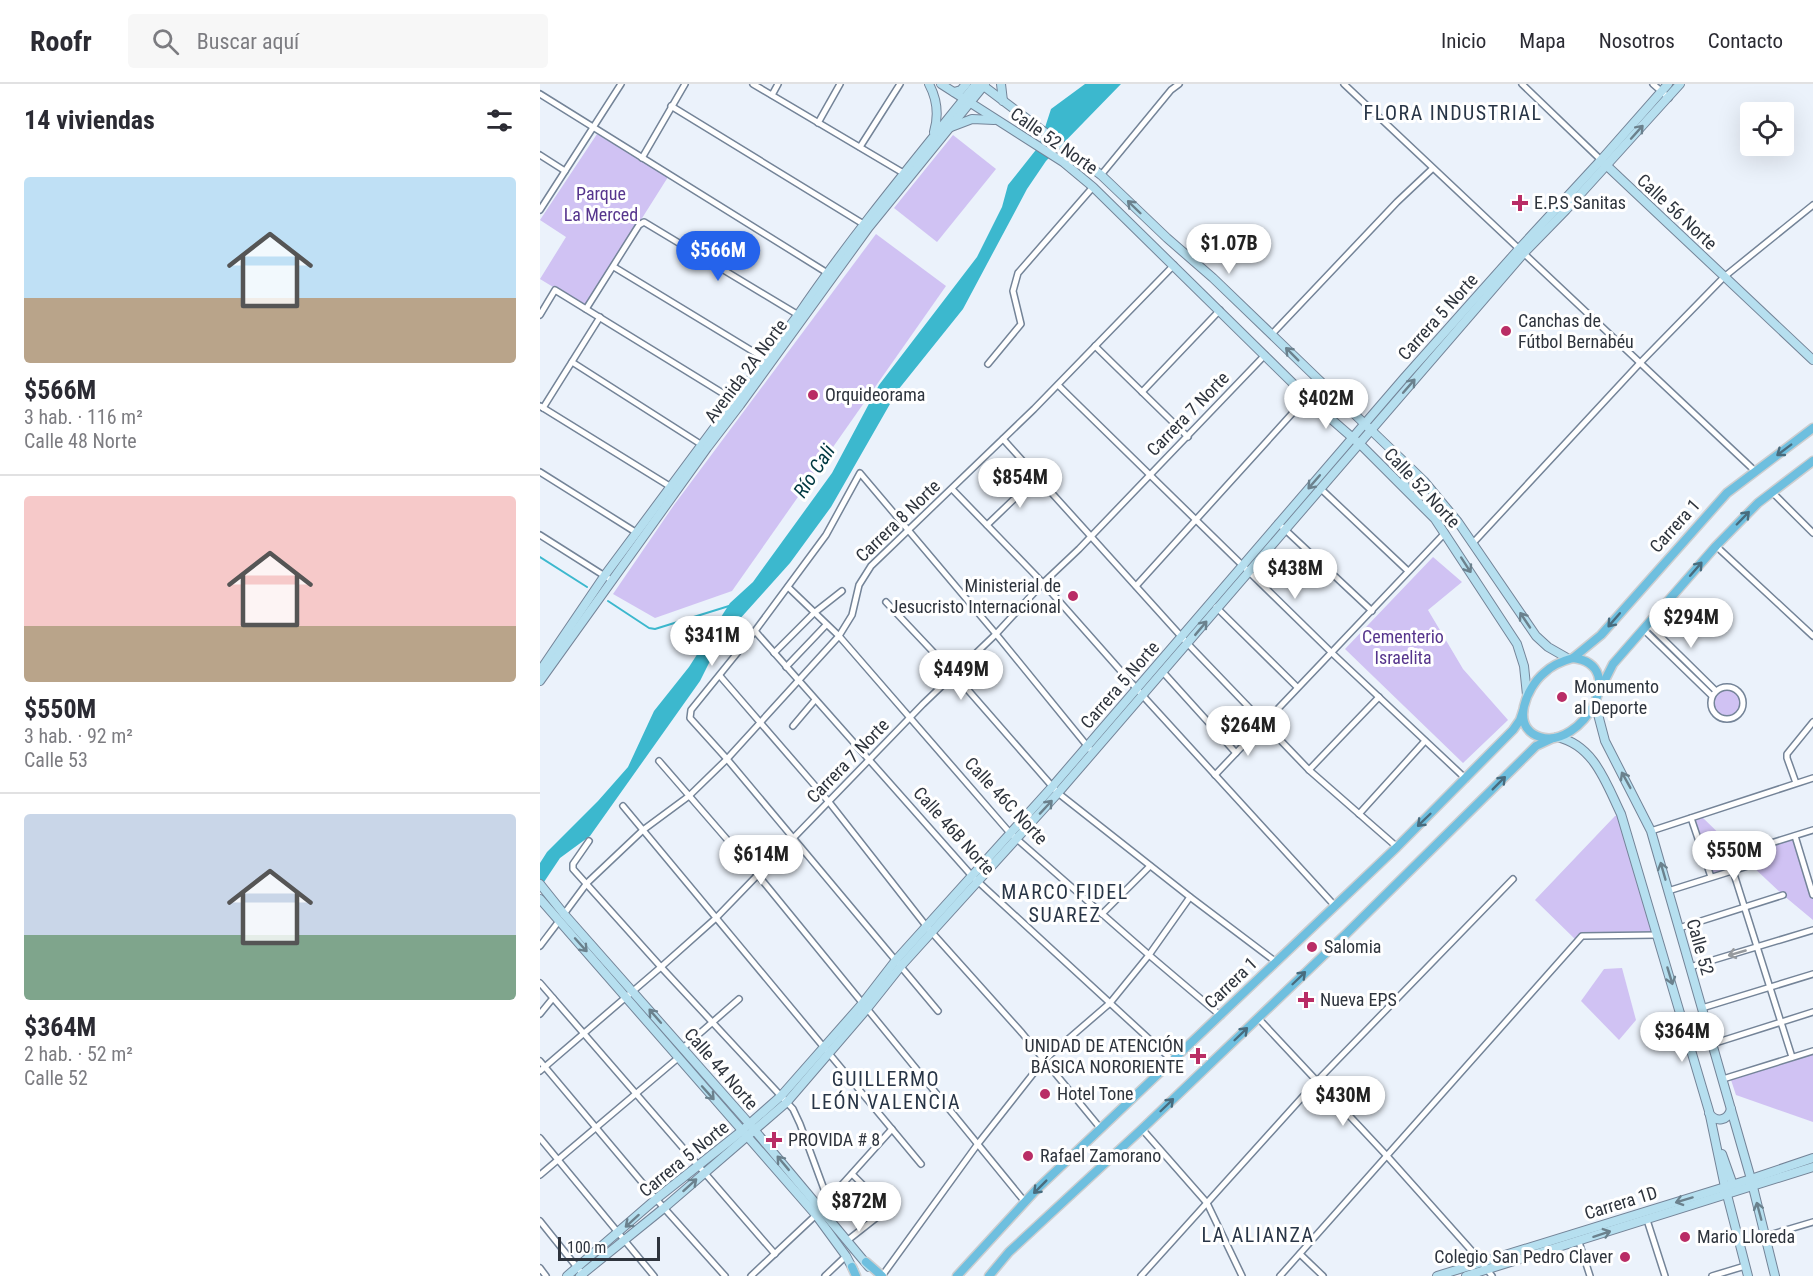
<!DOCTYPE html>
<html lang="es">
<meta charset="utf-8">
<style>
body{margin:0;font-family:"Roboto Condensed",sans-serif;background:#f7f7f7;color:#2b2b33;height:100vh;display:flex;flex-direction:column;font-size:22px;white-space:nowrap}
*{box-sizing:border-box;margin:0}
p{font-size:20px;color:#7c7c81}
.icon{flex:none;width:33px;height:33px;fill:none;stroke:currentColor;stroke-width:2;stroke-linecap:round;stroke-linejoin:round}
.map{position:relative;flex:1;overflow:hidden}
.details{display:flex;flex-direction:column;background:#fff;width:540px}
.details>*{flex:none}
.fabs{position:absolute;left:1200px;top:18px;display:grid;gap:12px}
.fabs a{display:grid;place-items:center;width:54px;height:54px;border-radius:6px;background:#fff;box-shadow:0 6px 24px #0002;font-size:30px}
.scale{position:absolute;left:18px;bottom:15px;width:102px;box-sizing:border-box;padding-left:6px;border:3px solid #2e343d;border-top:0;font-size:16px;line-height:21px;white-space:nowrap;color:#2e343d;-webkit-text-stroke:4px #fff;paint-order:stroke}
.price{position:absolute;translate:-50% -51px;padding:0 14px;border-radius:21px;background:#fff;color:#222;font-size:20px;line-height:39px;filter:drop-shadow(0 2px 3px #0008)}
.price::after{content:'';position:absolute;left:50%;top:36px;width:18px;height:14px;margin-left:-9px;background:inherit;clip-path:polygon(0 0,100% 0,50% 100%)}
.price.current{background:#2563eb;color:#fff}
ul{padding:0;list-style:none}
li{display:grid;align-content:center;gap:12px;height:318px;padding:0 24px}
li+li{border-top:2px solid #e1e1e2}
li span{display:grid;place-items:center;height:186px;border-radius:6px;color:#555}
li>.icon{margin-inline-start:auto}
span .icon{width:108px;height:108px;fill:#fffc;stroke-width:1}
li b{font-size:26px}
h2{display:flex;justify-content:space-between;align-items:center;height:72px;padding:0 24px;font-size:26px}
header{display:flex;align-items:center;gap:36px;box-sizing:border-box;height:84px;padding:0 30px;background:#fff;border-bottom:2px solid #e1e1e2}
header strong{font-size:28px}
nav{display:flex;gap:33px;margin-inline-start:auto;font-size:21px}
.search{width:420px;height:54px;background:#f7f7f7;display:flex;align-items:center;gap:15px;box-sizing:border-box;padding:0 21px;border-radius:6px;color:#7c7c81;font-size:22px}
main{display:flex;flex:1;min-height:0}
.map>svg:first-child{display:block}
.green{fill:#d0c2f3}
.water{fill:#3cb8ce}
.lines{fill:none;stroke-linecap:round;stroke-linejoin:round}
.stream{stroke:#3cb8ce;stroke-width:2}
.street-casing{stroke:#748498;stroke-width:8}
.secondary-casing{stroke:#748498;stroke-width:10}
.primary-casing{stroke:#cdced0;stroke-width:11}
.street{stroke:#fff;stroke-width:5}
.secondary{stroke:#b6dfef;stroke-width:8}
.primary{stroke:#6ebfdf;stroke-width:8}
.oneway{stroke:#6b818d}
.oneway2{stroke:#486c7e}
.oneway3{stroke:#969a9e}
.poi-dot{fill:#b92d65;stroke:#fff;stroke-width:2}
.labels{text-anchor:middle;stroke-width:6;stroke-linejoin:round;paint-order:stroke}
.street-label{font-size:18px;fill:#2e343d;stroke:#fff}
.park-label{font-size:18px;fill:#56358d;stroke:#fff}
.poi-label{font-size:18px;fill:#2e343d;stroke:#fff;text-anchor:start}
.neighbourhood-label{font-size:20px;letter-spacing:1.5px;fill:#283546;stroke:#fff}
.water-label{font-size:20px;font-style:italic;fill:#003942;stroke:#fff}
</style>
<header>
<strong>Roofr</strong>
<div class="search"><svg class="icon" aria-label="search" viewBox="0 0 24 24"><circle cx="10" cy="10" r="6"/><path d="M15 15l6 6"/></svg>Buscar aquí</div>
<nav><a>Inicio</a><a>Mapa</a><a>Nosotros</a><a>Contacto</a></nav>
</header>
<main>
<section class="details">
<h2>14 viviendas<svg class="icon" aria-label="filters" viewBox="0 0 24 24"><path d="M4 7h16M4 17h16"/><circle cx="9" cy="7" r="2"/><circle cx="15" cy="17" r="2"/></svg></h2>
<ul>
<li><span style="background:linear-gradient(#bfe0f5 65%,#b9a48a 0)"><svg class="icon" aria-label="home" viewBox="0 0 24 24"><path d="M3 11l9-7 9 7M6 9v11h12V9"/></svg></span><div><b>$566M</b><p>3 hab. · 116 m²</p><p>Calle 48 Norte</p></div></li>
<li><span style="background:linear-gradient(#f6c9c9 70%,#b9a48a 0)"><svg class="icon" aria-label="home" viewBox="0 0 24 24"><path d="M3 11l9-7 9 7M6 9v11h12V9"/></svg></span><div><b>$550M</b><p>3 hab. · 92 m²</p><p>Calle 53</p></div></li>
<li><span style="background:linear-gradient(#c9d6e8 65%,#7fa58c 0)"><svg class="icon" aria-label="home" viewBox="0 0 24 24"><path d="M3 11l9-7 9 7M6 9v11h12V9"/></svg></span><div><b>$364M</b><p>2 hab. · 52 m²</p><p>Calle 52</p></div></li>
</ul>
</section>
<div class="map">
<svg width="1273" height="1192" viewBox="0 0 1273 1192">
<rect width="100%" height="100%" fill="#ebf2fb"/>
<g class="green">
<path d="M57,50L128,93L46,223L0,195L26,153L0,136Z"/>
<path d="M413,51L456,85L397,158L354,124Z"/>
<path d="M336,150L406,202L192,507L115,534L73,510L134,421Z"/>
<path d="M893,473L922,498L888,526L923,585L968,636L923,679L805,565Z"/>
<path d="M1108,540L1176,607L1188,603L1200,608L1204,620L1199,631L1187,636C1175,634 1169,624 1172,612L1103,545Z"/>
<path d="M1081,730L1117,851L1042,852L1037,857L995,816L1075,732Z"/>
<path d="M1160,731L1199,769L1255,752L1273,811V836L1243,811L1211,781L1171,793L1151,734Z"/>
<path d="M1082,884L1096,936L1079,956L1041,917L1064,885Z"/>
<path d="M1273,970V1038L1196,1011L1191,996Z"/>
</g>
<path class="water" d="M545,0H581L506,77L487,105L423,225L358,306L291,423L250,479L180,557L160,597L50,752L20,774L0,804V779L7,768L58,717L88,683L114,627L149,583L190,519L213,498L292,389L339,301L437,173L462,123L468,101L499,62L511,25Z"/>
<g class="lines">
<g class="stream">
<path d="M0,473L47,503"/>
<path d="M68,517L109,544L115,545L189,522"/>
</g>
<g class="street-casing">
<g id="street">
<path d="M213,0L365,90"/>
<path d="M804,0L1215,387"/>
<path d="M982,0L1061,76"/>
<path d="M1113,0L1129,14"/>
<path d="M0,10L289,190"/>
<path d="M232,11L238,0"/>
<path d="M131,22L325,141"/>
<path d="M278,39L300,0"/>
<path d="M320,63L360,0"/>
<path d="M0,71L25,87"/>
<path d="M102,74L145,0"/>
<path d="M561,91L631,6L639,0"/>
<path d="M0,126L81,0"/>
<path d="M74,183L227,276"/>
<path d="M46,225L99,141L104,138L260,232"/>
<path d="M0,231L15,206L197,318"/>
<path d="M732,250L857,118L892,85"/>
<path d="M555,262L648,353"/>
<path d="M32,278L162,361"/>
<path d="M448,280L481,240L473,207L478,189L553,103"/>
<path d="M518,301L792,569L926,695"/>
<path d="M602,308L680,226"/>
<path d="M0,322L131,403"/>
<path d="M3,324L60,233"/>
<path d="M463,355L648,560L769,686L857,763"/>
<path d="M0,388L97,449"/>
<path d="M780,404L868,487"/>
<path d="M412,405L503,499L603,612L795,822"/>
<path d="M1232,408L1273,449"/>
<path d="M738,439L832,527"/>
<path d="M447,441L498,392"/>
<path d="M0,451L71,496"/>
<path d="M933,459L1099,280L1184,193L1273,121"/>
<path d="M1176,462L1273,552"/>
<path d="M596,502L767,313"/>
<path d="M248,503L299,552L470,749L609,871L681,932"/>
<path d="M346,518L414,590L518,709L650,813L736,878"/>
<path d="M676,523L757,603"/>
<path d="M1108,540L1176,607"/>
<path d="M1103,545L1172,612"/>
<path d="M215,547L432,792L633,977"/>
<path d="M234,569L274,529L302,507"/>
<path d="M246,583L286,541"/>
<path d="M622,587L696,669"/>
<path d="M180,592L289,718L387,843L482,949L561,1045"/>
<circle cx="1187" cy="619" r="16"/>
<path d="M253,642L275,616"/>
<path d="M119,677L217,790L485,1118"/>
<path d="M769,686L839,613"/>
<path d="M675,691L905,449"/>
<path d="M1256,699L1247,674V670L1273,638"/>
<path d="M83,722L381,1080"/>
<path d="M819,730L885,657"/>
<path d="M1151,734L1171,793"/>
<path d="M1111,747L1273,694"/>
<path d="M1255,752L1273,811"/>
<path d="M49,757L33,780V785L121,883L253,1025L260,1040L288,1116"/>
<path d="M1199,769L1273,746"/>
<path d="M1193,787L1252,973"/>
<path d="M1128,807L1211,781"/>
<path d="M24,830L47,799L103,746L149,712L187,675L299,552L312,531L319,501L331,482L494,325L634,181"/>
<path d="M562,830L610,782"/>
<path d="M1139,844L1243,811"/>
<path d="M0,862L19,837"/>
<path d="M1150,883L1273,846"/>
<path d="M0,899L235,1170"/>
<path d="M1162,924L1273,890"/>
<path d="M398,927L187,675L150,634L151,626L215,547L286,451L320,389L456,550L553,669"/>
<path d="M0,930L13,914"/>
<path d="M718,934L847,1072L939,1175L952,1192"/>
<path d="M1172,960L1273,928"/>
<path d="M143,964L199,915"/>
<path d="M0,977L116,1115L185,1192"/>
<path d="M0,987L121,883L176,834L383,620L456,550L503,499L539,465L725,271"/>
<path d="M1183,995L1273,967"/>
<path d="M602,1045L667,1119L702,1192"/>
<path d="M0,1054L114,1192"/>
<path d="M0,1091L138,974"/>
<path d="M281,1124L352,1045"/>
<path d="M1107,1136L1125,1192"/>
<path d="M0,1137L44,1192"/>
<path d="M1226,1152L1273,1138"/>
<path d="M308,1156L341,1130L343,1125L341,1119L312,1090"/>
<path d="M1039,1158L1050,1192"/>
<path d="M760,1170L783,1192"/>
<path d="M0,1184L6,1192"/>
<path d="M211,1192L276,1131"/>
<path d="M285,1192L306,1172"/>
<path d="M342,1192L437,1061L504,976L570,919L609,871L650,813"/>
<path d="M601,1192L776,998L973,795"/>
<path d="M740,1192L1042,852L1117,851"/>
<path d="M1172,1192L1205,1182"/>
</g>
</g>
<g class="secondary-casing">
<g id="secondary">
<path d="M389,0C397,15 399,31 394,48"/>
<path d="M401,0L523,78L553,103L775,321L822,362L895,435L977,560L984,582L987,611"/>
<path d="M441,0L561,91L627,154L673,194L884,397L918,438L996,552L1008,563L1029,575"/>
<path d="M461,0L463,17"/>
<path d="M414,8L421,6L426,0"/>
<path d="M411,43L432,35L454,36"/>
<path d="M1065,80L1273,276"/>
<path d="M776,322L782,324L789,320L791,314L789,308"/>
<path d="M866,405L864,398L866,393L872,390L878,393"/>
<path d="M0,587L65,491L258,231C313,150 375,76 436,0"/>
<path d="M0,597L167,364L200,321L329,143L445,0"/>
<path d="M1055,619L1065,657L1111,747L1211,1095L1235,1192"/>
<path d="M1017,653C1054,661 1066,699 1081,730L1169,1027L1185,1103L1208,1192"/>
<path d="M0,800L24,830L206,1036L329,1183"/>
<path d="M0,815L276,1131L306,1172L314,1187"/>
<path d="M1169,1029C1176,1039 1188,1037 1191,1025"/>
<path d="M1182,1070L1193,1101H1197"/>
<path d="M27,1192L116,1115L198,1050L241,1012L322,920L356,876L512,703L864,294L978,166L1061,76L1128,0"/>
<path d="M40,1192L124,1124L247,1018L326,926L361,882L518,709L983,170L1026,126L1140,0"/>
<path d="M897,1192L1211,1095L1273,1074"/>
<path d="M926,1192L1273,1083"/>
</g>
</g>
<g class="primary-casing">
<g id="primary">
<path d="M1033,574L1061,551L1187,409L1273,344"/>
<path d="M1033,574C1091,581 1041,666 1000,653C969,643 987,603 1004,589C1012,581 1022,577 1033,574Z"/>
<path d="M1059,608L1073,580L1176,462L1218,419L1273,377"/>
<path d="M326,1178L342,1192"/>
<path d="M312,1183L316,1192"/>
<path d="M417,1192L496,1106L857,763L973,646L980,636L983,627"/>
<path d="M449,1192L469,1168L602,1045L807,849L996,662L1011,655"/>
</g>
</g>
<use href="#street" class="street"/>
<use href="#secondary" class="secondary"/>
<use href="#primary" class="primary"/>
</g>
<defs><path id="oneway-shaft" d="M-6 0H5M1.5-3L5.5 0L1.5 3" fill="none" stroke-width="1.6" stroke-linecap="round" stroke-linejoin="round" transform="scale(1.5)"/></defs>
<g class="oneway">
<use href="#oneway-shaft" transform="translate(1097 48) rotate(-48)"/>
<use href="#oneway-shaft" transform="translate(594 123) rotate(-136)"/>
<use href="#oneway-shaft" transform="translate(752 270) rotate(-135)"/>
<use href="#oneway-shaft" transform="translate(869 302) rotate(-49)"/>
<use href="#oneway-shaft" transform="translate(774 398) rotate(131)"/>
<use href="#oneway-shaft" transform="translate(926 481) rotate(57)"/>
<use href="#oneway-shaft" transform="translate(985 536) rotate(-124)"/>
<use href="#oneway-shaft" transform="translate(661 544) rotate(-50)"/>
<use href="#oneway-shaft" transform="translate(1086 696) rotate(-119)"/>
<use href="#oneway-shaft" transform="translate(506 723) rotate(-47)"/>
<use href="#oneway-shaft" transform="translate(1123 787) rotate(-106)"/>
<use href="#oneway-shaft" transform="translate(41 861) rotate(48)"/>
<use href="#oneway-shaft" transform="translate(1130 892) rotate(73)"/>
<use href="#oneway-shaft" transform="translate(115 932) rotate(-131)"/>
<use href="#oneway-shaft" transform="translate(168 1009) rotate(48)"/>
<use href="#oneway-shaft" transform="translate(243 1079) rotate(-130)"/>
<use href="#oneway-shaft" transform="translate(150 1101) rotate(-42)"/>
<use href="#oneway-shaft" transform="translate(1144 1116) rotate(163)"/>
<use href="#oneway-shaft" transform="translate(1219 1127) rotate(-105)"/>
<use href="#oneway-shaft" transform="translate(92 1137) rotate(138)"/>
<use href="#oneway-shaft" transform="translate(1062 1150) rotate(-18)"/>
</g>
<g class="oneway2">
<use href="#oneway-shaft" transform="translate(1244 366) rotate(143)"/>
<use href="#oneway-shaft" transform="translate(1203 434) rotate(-46)"/>
<use href="#oneway-shaft" transform="translate(1156 485) rotate(-49)"/>
<use href="#oneway-shaft" transform="translate(1074 536) rotate(131)"/>
<use href="#oneway-shaft" transform="translate(959 699) rotate(-45)"/>
<use href="#oneway-shaft" transform="translate(884 736) rotate(136)"/>
<use href="#oneway-shaft" transform="translate(759 894) rotate(-44)"/>
<use href="#oneway-shaft" transform="translate(701 950) rotate(-44)"/>
<use href="#oneway-shaft" transform="translate(627 1021) rotate(-44)"/>
<use href="#oneway-shaft" transform="translate(500 1103) rotate(135)"/>
</g>
<use class="oneway3" href="#oneway-shaft" transform="translate(1197 869) rotate(164)"/>
<g class="poi-dot">
<path d="M977 110h6v6h6v6h-6v6h-6v-6h-6v-6h6z"/>
<circle cx="966" cy="247" r="6"/>
<circle cx="273" cy="311" r="6"/>
<circle cx="533" cy="512" r="6"/>
<circle cx="1022" cy="613" r="6"/>
<circle cx="772" cy="863" r="6"/>
<path d="M763 907h6v6h6v6h-6v6h-6v-6h-6v-6h6z"/>
<path d="M655 963h6v6h6v6h-6v6h-6v-6h-6v-6h6z"/>
<circle cx="505" cy="1010" r="6"/>
<path d="M231 1047h6v6h6v6h-6v6h-6v-6h-6v-6h6z"/>
<circle cx="488" cy="1072" r="6"/>
<circle cx="1145" cy="1153" r="6"/>
<circle cx="1085" cy="1173" r="6"/>
</g>
<g class="labels">
<g class="street-label">
<text transform="translate(514 57) rotate(35)" y="6">Calle 52 Norte</text>
<text transform="translate(1137 128) rotate(43)" y="6">Calle 56 Norte</text>
<text transform="translate(898 233) rotate(-48)" y="6">Carrera 5 Norte</text>
<text transform="translate(206 287) rotate(-53)" y="6">Avenida 2A Norte</text>
<text transform="translate(648 330) rotate(-46)" y="6">Carrera 7 Norte</text>
<text transform="translate(882 404) rotate(47)" y="6">Calle 52 Norte</text>
<text transform="translate(358 437) rotate(-44)" y="6">Carrera 8 Norte</text>
<text transform="translate(1135 442) rotate(-48)" y="6">Carrera 1</text>
<text transform="translate(580 601) rotate(-49)" y="6">Carrera 5 Norte</text>
<text transform="translate(308 677) rotate(-46)" y="6">Carrera 7 Norte</text>
<text transform="translate(466 717) rotate(47)" y="6">Calle 46C Norte</text>
<text transform="translate(414 747) rotate(48)" y="6">Calle 46B Norte</text>
<text transform="translate(1160 863) rotate(74)" y="6">Calle 52</text>
<text transform="translate(691 899) rotate(-44)" y="6">Carrera 1</text>
<text transform="translate(181 985) rotate(49)" y="6">Calle 44 Norte</text>
<text transform="translate(144 1075) rotate(-39)" y="6">Carrera 5 Norte</text>
<text transform="translate(1081 1119) rotate(-17)" y="6">Carrera 1D</text>
</g>
<g class="park-label">
<text x="61" y="116">Parque<tspan x="61" dy="21">La Merced</tspan></text>
<text x="863" y="559">Cementerio<tspan x="863" dy="21">Israelita</tspan></text>
</g>
<g class="poi-label">
<text x="994" y="125">E.P.S Sanitas</text>
<text x="978" y="243">Canchas de<tspan x="978" dy="21">Fútbol Bernabéu</tspan></text>
<text x="285" y="317">Orquideorama</text>
<text x="521" y="508" text-anchor="end">Ministerial de<tspan x="521" dy="21">Jesucristo Internacional</tspan></text>
<text x="1034" y="609">Monumento<tspan x="1034" dy="21">al Deporte</tspan></text>
<text x="784" y="869">Salomia</text>
<text x="780" y="922">Nueva EPS</text>
<text x="644" y="968" text-anchor="end">UNIDAD DE ATENCIÓN<tspan x="644" dy="21">BÁSICA NORORIENTE</tspan></text>
<text x="517" y="1016">Hotel Tone</text>
<text x="248" y="1062">PROVIDA # 8</text>
<text x="500" y="1078">Rafael Zamorano</text>
<text x="1157" y="1159">Mario Lloreda</text>
<text x="1073" y="1179" text-anchor="end">Colegio San Pedro Claver</text>
</g>
<g class="neighbourhood-label">
<text x="913" y="36">FLORA INDUSTRIAL</text>
<text x="525" y="815">MARCO FIDEL<tspan x="525" dy="23">SUAREZ</tspan></text>
<text x="346" y="1002">GUILLERMO<tspan x="346" dy="23">LEÓN VALENCIA</tspan></text>
<text x="718" y="1158">LA ALIANZA</text>
</g>
<g class="water-label">
<text transform="translate(274 387) rotate(-57)" y="7">Río Cali</text>
</g>
</g>
</svg>
<div class="fabs">
<a><svg class="icon" aria-label="locate" viewBox="0 0 24 24"><circle cx="12" cy="12" r="6"/><path d="M12 2v4M12 18v4M2 12h4M18 12h4"/></svg></a>
</div>
<div class="scale">100 m</div>
<b class="price" style="left:689px;top:191px">$1.07B</b>
<b class="price current" style="left:178px;top:198px">$566M</b>
<b class="price" style="left:786px;top:346px">$402M</b>
<b class="price" style="left:480px;top:425px">$854M</b>
<b class="price" style="left:755px;top:516px">$438M</b>
<b class="price" style="left:1151px;top:565px">$294M</b>
<b class="price" style="left:172px;top:583px">$341M</b>
<b class="price" style="left:421px;top:617px">$449M</b>
<b class="price" style="left:708px;top:673px">$264M</b>
<b class="price" style="left:1194px;top:798px">$550M</b>
<b class="price" style="left:221px;top:802px">$614M</b>
<b class="price" style="left:1142px;top:979px">$364M</b>
<b class="price" style="left:803px;top:1043px">$430M</b>
<b class="price" style="left:319px;top:1149px">$872M</b>
</div>
</main>
